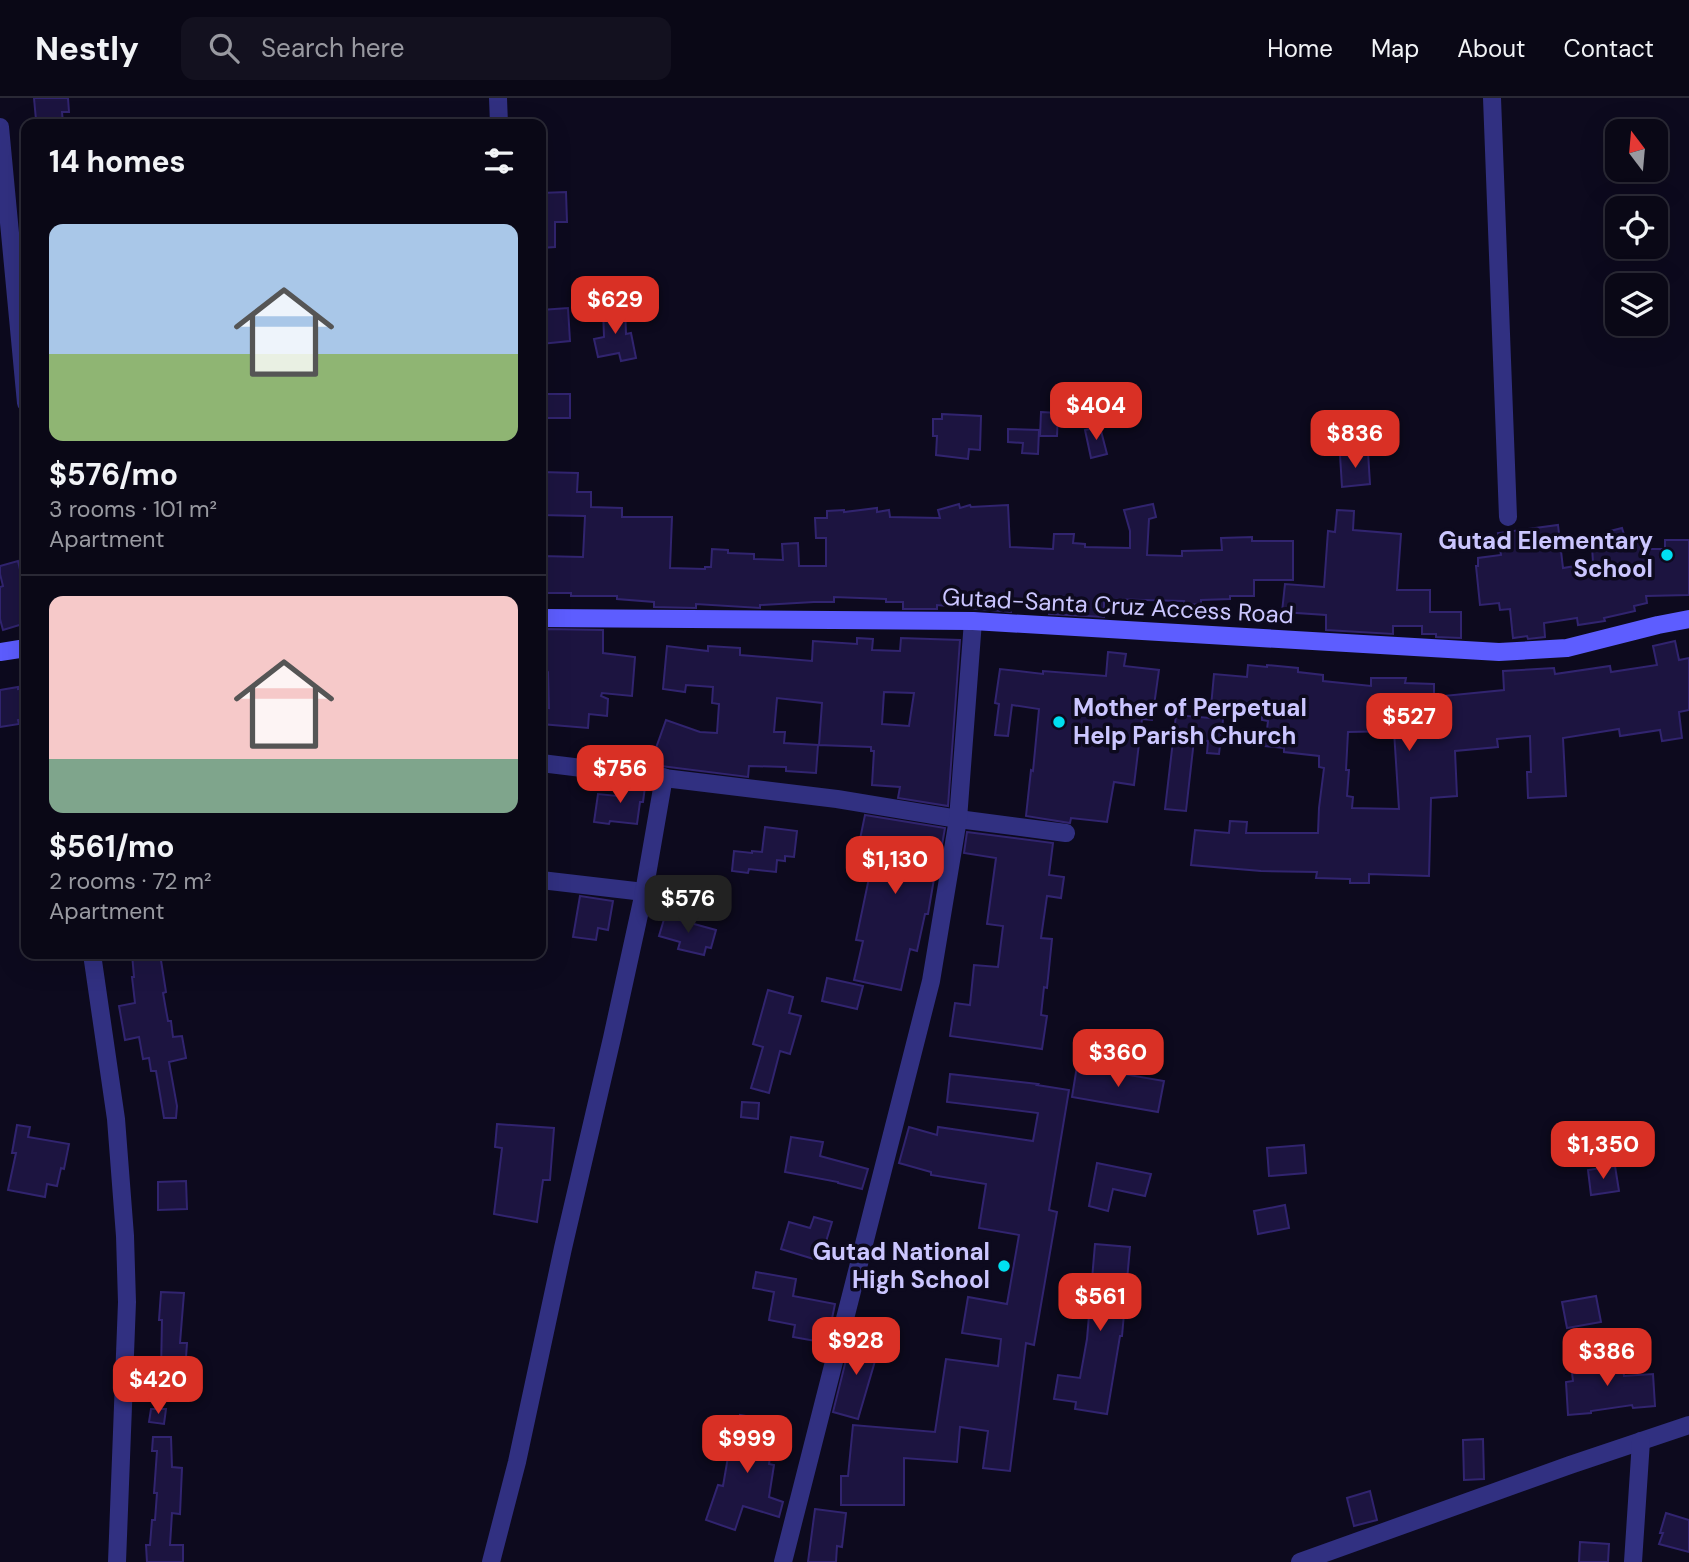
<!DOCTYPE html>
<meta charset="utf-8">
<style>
body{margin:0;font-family:"DM Sans",sans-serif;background:#13111f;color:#f1f3f6;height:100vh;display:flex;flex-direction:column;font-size:26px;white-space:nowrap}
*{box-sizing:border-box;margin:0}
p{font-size:23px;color:#999aa1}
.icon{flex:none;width:38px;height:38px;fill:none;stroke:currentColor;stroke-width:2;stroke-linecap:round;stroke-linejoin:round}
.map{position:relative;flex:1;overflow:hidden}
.drawer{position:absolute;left:21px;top:21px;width:525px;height:840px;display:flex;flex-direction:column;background:#0a0816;border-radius:14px;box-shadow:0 7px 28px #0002,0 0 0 2px #2a2935}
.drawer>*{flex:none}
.needle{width:46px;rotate:344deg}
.tools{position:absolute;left:1605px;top:21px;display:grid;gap:14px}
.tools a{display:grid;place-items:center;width:63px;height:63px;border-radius:14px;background:#0a0816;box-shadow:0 7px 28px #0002,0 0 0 2px #2a2935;font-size:35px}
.price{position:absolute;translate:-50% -60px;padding:0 16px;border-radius:14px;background:#d93025;color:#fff;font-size:23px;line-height:46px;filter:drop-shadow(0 2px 4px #0008)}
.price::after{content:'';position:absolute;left:50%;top:42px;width:21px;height:16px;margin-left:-10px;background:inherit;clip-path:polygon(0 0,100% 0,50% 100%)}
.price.on{background:#222;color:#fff}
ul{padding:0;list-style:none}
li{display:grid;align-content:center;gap:14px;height:371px;padding:0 28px}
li+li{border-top:2px solid #2a2935}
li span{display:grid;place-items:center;height:217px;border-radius:14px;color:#555}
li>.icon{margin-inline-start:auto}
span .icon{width:126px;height:126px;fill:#fffc;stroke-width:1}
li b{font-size:30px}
h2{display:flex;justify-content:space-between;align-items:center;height:84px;padding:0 28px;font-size:30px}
header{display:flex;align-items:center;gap:42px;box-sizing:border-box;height:98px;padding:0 35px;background:#0a0816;border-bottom:2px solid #2a2935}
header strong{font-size:33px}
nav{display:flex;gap:38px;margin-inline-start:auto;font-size:24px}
.search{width:490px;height:63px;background:#13111f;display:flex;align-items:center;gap:18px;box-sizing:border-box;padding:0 24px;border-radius:14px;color:#999aa1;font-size:26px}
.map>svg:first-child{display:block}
.building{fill:#1c1440;stroke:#31246f;stroke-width:2;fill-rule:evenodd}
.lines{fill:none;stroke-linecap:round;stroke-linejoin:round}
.street{stroke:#313081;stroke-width:18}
.secondary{stroke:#5d5dff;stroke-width:18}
.poi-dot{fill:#00dff1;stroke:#0d0a1e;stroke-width:2.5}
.labels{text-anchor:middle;stroke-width:7;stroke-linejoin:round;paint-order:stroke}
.poi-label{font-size:24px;font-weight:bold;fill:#cbc6ff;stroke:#0d0a1e;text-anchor:end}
.street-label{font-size:24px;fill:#cbc6ff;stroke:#0d0a1e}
</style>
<header>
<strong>Nestly</strong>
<div class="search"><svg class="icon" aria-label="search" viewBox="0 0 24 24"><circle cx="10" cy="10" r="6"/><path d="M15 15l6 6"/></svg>Search here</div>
<nav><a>Home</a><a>Map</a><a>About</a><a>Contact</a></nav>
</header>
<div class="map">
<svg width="1689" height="1464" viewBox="0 0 1689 1464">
<rect width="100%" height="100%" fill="#0d0a1e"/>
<g class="building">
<path d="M34,0H68L69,14H62L63,25L46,26V21L36,22Z"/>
<path d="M566,94L567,124H555V149L541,150V95Z"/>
<path d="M625,209L626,236L631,235L636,260L621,263L619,255L598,259L594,241L604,239L603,210Z"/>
<path d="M568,210L570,243L541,246V212Z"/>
<rect x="541" y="296" width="29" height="24"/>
<path d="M1041,314L1058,315L1057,338H1040Z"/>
<path d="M942,316L981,318L980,352L969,351L968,361L936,357L937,338H933V321H942Z"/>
<path d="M1100,329L1107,356L1091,360L1085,332Z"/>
<path d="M1008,331L1039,332L1038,356L1022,355L1023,345L1008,344Z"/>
<path d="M1368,354L1370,386L1342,389L1340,357Z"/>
<path d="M541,374L578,375L577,394H591V409L622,410V419H672L670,470L705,471V469H711L712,451L728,452V455L754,456V461L783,462L782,446L798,445L799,468H826V440H816L815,420H827V413L844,412V414L877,410V414L889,412L890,419L940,420L938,412L959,406L960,410L970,407L971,409L1008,407L1010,449L1053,451L1054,436H1074L1073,445L1085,446V449L1130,450V433L1124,412L1153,406L1156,419L1149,421L1147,457L1182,458V453L1222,452L1221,440L1252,439V443H1293V482H1254V498H1230V501L1201,502V506L1184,507V503L1104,501V519L1049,516L1050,504L1012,503L1011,514L937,507V511H903V504H886V501L834,499V504H814L760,507V510L696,506V510L654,509V504L617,501V498H571V495H541V458L583,459L585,418L541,417Z"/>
<path d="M1337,412L1354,413L1353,432L1401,436L1397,492H1430V514H1461V540L1436,539V536H1422V528H1393V536L1326,532V517L1282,514L1285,486L1324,489L1328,433L1335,434Z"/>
<path d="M1558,427L1563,470L1593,465L1592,448L1608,444L1606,434L1622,430L1625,440L1638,437L1641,451H1665V442H1689V497L1646,498L1647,505L1634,508L1635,513L1604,520L1605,523L1578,527L1577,520L1544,525L1545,539L1528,541L1527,538L1513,540L1510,511L1500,512L1499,505L1480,507L1476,468H1478V460L1501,457L1498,435Z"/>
<path d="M18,463L26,498V525L3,532L0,521V489L3,488L0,476V468Z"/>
<path d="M547,531L603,532V555L635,559L632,598L602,595L601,598L608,601L607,618L589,616L588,630L541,626V609L549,610L548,574L541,573V552H546Z"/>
<path d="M857,540L873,541L872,552L900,553L901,540L960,542L948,708L898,700L900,689L872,687L874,653H871V649L819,647L822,605L777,600L774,634H785L784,645L818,647L816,675L786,673V669L749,668L748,679L661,668L651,664L666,622L700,634L717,635L719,606L712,605L713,589L686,587L685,594L663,591L667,548L708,553V548L740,550V557L812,563L813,543L857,546ZM884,594L914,595L909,628L882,626Z"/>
<path d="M1675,543L1679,562L1689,560V612L1679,614L1682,640L1662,643L1660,632L1620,638L1619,631L1563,640L1566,698L1528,700L1527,674H1531L1530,638L1497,641L1498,649L1455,653L1457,698L1431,700L1429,778L1369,776V785H1350V781L1316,780L1317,774L1261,773L1191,767L1195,732L1229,735L1230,723L1247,724L1246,735H1318L1319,710L1324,670L1319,669V658L1284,654V650L1265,648L1268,623L1262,622V617L1224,613L1219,656L1207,655L1208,643L1194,642L1186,713L1165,711L1176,617L1210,620L1214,576L1247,579L1248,567L1267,569V567L1298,570V574L1323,577V583L1371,588V580H1406L1405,585L1434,586V599L1504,592L1503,573L1554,570L1555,576L1610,568L1611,574L1657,567L1653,548ZM1394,633L1399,711L1352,710L1353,699L1347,698L1349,672H1346L1348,634Z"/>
<path d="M1108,554L1126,556L1124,568L1159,572L1152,622L1142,621L1134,687L1114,684L1107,724L1071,720L1070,725L1026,718L1031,672L1033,673L1039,611L1012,607L1008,638L995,637L999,606L995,605L1000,571L1043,576V573L1106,578Z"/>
<path d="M18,589V591L26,590V621L18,622L19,626L0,629V592Z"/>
<path d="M618,686L645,689L643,704H640L637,726L610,723L609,726L594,724L598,696L617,698Z"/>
<path d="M865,717L945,730L937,775H935L928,816H925L917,853L910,851L901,892L854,882L863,843L856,842L869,780L866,779L870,759L865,758L867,748L859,746Z"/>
<path d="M765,729L797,733L794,759L785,758V763L777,762L776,774L749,771L748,775L732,773L734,753L752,755V753L762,754Z"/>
<path d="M967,734L1053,745L1049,777L1064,779L1061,800L1047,798L1041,840L1052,841L1047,890L1044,889L1041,917L1047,918L1042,951L950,938L955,905L970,907L974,867L998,869L1003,828L987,826L996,760L964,755Z"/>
<path d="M580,798L613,803L608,832L598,830L596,842L573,839Z"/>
<path d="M665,818L716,832L711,850L706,849L704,857L678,851L680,844L659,838Z"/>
<path d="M132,856H160L166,894L163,895L168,923H171L173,939L182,938L186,960L169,964L177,1008L176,1020H164L156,973H151L149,960L143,961L139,939L125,942L119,908L135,905L132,879H134Z"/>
<path d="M827,880L863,888L857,911L822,903Z"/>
<path d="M768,892L793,899L789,915L801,918L790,956L780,953L769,995L751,990L763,949L753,946Z"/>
<path d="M1077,968L1164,983L1158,1014L1072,999Z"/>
<path d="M950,976L1038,986L1037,987L1069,992L1049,1112L1057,1114L1034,1247L1026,1245L1010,1373L983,1370L988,1333L960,1329L957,1364L904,1360V1407H841V1378H848L853,1327L935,1334L946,1261L998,1268L1001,1241L962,1235L968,1199L1007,1206L1019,1137L979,1130L986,1086L931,1077V1074L899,1065L909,1029L937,1037L938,1029L1033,1043L1038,1015L947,1004Z"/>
<path d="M742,1004L759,1005L758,1021L741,1019Z"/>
<path d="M497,1026L554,1030L550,1082H543L537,1124L494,1116L502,1050L495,1049Z"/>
<path d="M17,1027L30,1029L28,1039L69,1046L64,1071L61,1070L57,1088L47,1086L45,1099L8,1092L16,1055H12Z"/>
<path d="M791,1039L823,1044L820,1058L868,1071L862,1091L838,1085V1084L785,1074Z"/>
<path d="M1304,1047L1306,1075L1269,1078L1267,1050Z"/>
<path d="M1097,1065L1151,1076L1145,1098L1113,1091L1108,1113L1089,1108Z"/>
<path d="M1615,1068L1619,1093L1591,1097L1588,1072Z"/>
<path d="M186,1083L187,1111L158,1112V1084Z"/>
<path d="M1285,1107L1289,1130L1258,1136L1254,1113Z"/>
<path d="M814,1119L832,1124L820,1163L781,1151L789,1124L810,1130Z"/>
<path d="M1095,1146L1130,1149L1122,1238H1120L1107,1316L1075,1311L1076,1304L1054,1301L1058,1277L1080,1280L1087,1241Z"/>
<path d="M756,1174L796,1181L793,1198L835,1206L827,1245L793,1239L795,1227L769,1222L774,1194L753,1190Z"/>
<path d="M161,1194L184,1195L180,1245H187L185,1274H161L162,1222H159Z"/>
<path d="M1596,1198L1601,1224L1567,1230L1562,1204Z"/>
<path d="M852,1238L880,1246L858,1321L833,1314Z"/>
<path d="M1622,1262L1624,1278L1653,1276L1655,1308L1633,1310L1632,1307L1591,1313V1315L1568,1317L1566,1284L1573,1283L1571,1267Z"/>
<path d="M151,1311H166L164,1326L149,1324Z"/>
<path d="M740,1317L776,1323L769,1366L774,1367L769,1399L783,1404L779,1419L743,1408L735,1432L706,1422L718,1387L723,1388L728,1359L734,1360Z"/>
<path d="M153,1339H171L172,1369L182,1370L180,1416L172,1415L170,1447H183V1464H147L146,1447H150L152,1422H155L157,1395H154L157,1353H152Z"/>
<path d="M1483,1341L1484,1381L1464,1382L1463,1342Z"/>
<path d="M1370,1393L1377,1422L1354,1428L1347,1400Z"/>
<path d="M815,1411L846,1415L842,1449L837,1448L836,1464H808Z"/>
<path d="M1666,1415L1689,1422V1454L1659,1446L1663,1435H1660Z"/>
<path d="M1580,1444L1609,1446L1608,1464H1579Z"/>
</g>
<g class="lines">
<g class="street">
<path d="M498,0L499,26"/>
<path d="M1492,0L1508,419"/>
<path d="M0,29L26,305"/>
<path d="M541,665L837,701L958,721L1066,735"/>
<path d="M541,782L644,794"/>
<path d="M92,856L116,1021L125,1138L127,1204L117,1464"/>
<path d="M491,1464L517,1364L563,1150L612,940L644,794L664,679"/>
<path d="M783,1464L931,883L958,721L973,523"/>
<path d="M1300,1464L1570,1367L1689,1327"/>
<path d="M1633,1464L1641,1343"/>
</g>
<g class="secondary">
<path d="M541,520L973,523L1499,554L1567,550L1658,527L1689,521"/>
<path d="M0,554L26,550"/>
</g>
</g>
<g class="poi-dot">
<circle cx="1667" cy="457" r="7"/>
<circle cx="1059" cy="624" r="7"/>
<circle cx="1004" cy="1168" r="7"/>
</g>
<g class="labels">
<g class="poi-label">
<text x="1653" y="451">Gutad Elementary<tspan x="1653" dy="28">School</tspan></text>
<text x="1073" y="618" text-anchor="start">Mother of Perpetual<tspan x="1073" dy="28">Help Parish Church</tspan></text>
<text x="990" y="1162">Gutad National<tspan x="990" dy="28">High School</tspan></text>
</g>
<g class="street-label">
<text transform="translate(1118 508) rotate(3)" y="8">Gutad-Santa Cruz Access Road</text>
</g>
</g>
</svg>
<div class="tools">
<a><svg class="needle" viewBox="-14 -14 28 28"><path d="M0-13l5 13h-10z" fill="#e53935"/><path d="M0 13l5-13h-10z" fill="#999aa1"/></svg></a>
<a><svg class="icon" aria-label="locate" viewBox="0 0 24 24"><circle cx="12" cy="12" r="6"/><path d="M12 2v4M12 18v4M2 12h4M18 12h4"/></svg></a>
<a><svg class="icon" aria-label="layers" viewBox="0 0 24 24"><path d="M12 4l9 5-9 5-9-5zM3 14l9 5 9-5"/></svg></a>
</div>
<b class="price" style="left:615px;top:238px">$629</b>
<b class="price" style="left:1096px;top:344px">$404</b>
<b class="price" style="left:1355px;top:372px">$836</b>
<b class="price" style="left:1409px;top:655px">$527</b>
<b class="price" style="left:620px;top:707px">$756</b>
<b class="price" style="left:895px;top:798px">$1,130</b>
<b class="price on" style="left:688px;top:837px">$576</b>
<b class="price" style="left:1118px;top:991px">$360</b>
<b class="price" style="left:1603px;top:1083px">$1,350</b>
<b class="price" style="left:1100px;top:1235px">$561</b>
<b class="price" style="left:856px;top:1279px">$928</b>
<b class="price" style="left:1607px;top:1290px">$386</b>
<b class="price" style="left:158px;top:1318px">$420</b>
<b class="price" style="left:747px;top:1377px">$999</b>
<section class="drawer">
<h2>14 homes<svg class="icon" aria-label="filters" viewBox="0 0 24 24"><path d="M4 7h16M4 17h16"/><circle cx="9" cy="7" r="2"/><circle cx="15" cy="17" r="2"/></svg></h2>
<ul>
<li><span style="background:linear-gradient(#a9c7e8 60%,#8fb573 0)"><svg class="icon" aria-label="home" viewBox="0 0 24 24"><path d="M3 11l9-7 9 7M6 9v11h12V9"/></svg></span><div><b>$576/mo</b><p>3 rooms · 101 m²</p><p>Apartment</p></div></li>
<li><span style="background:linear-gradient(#f6c9c9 75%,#7fa58c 0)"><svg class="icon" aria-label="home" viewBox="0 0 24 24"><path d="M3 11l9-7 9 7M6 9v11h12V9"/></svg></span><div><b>$561/mo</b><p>2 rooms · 72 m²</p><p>Apartment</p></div></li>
</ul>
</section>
</div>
